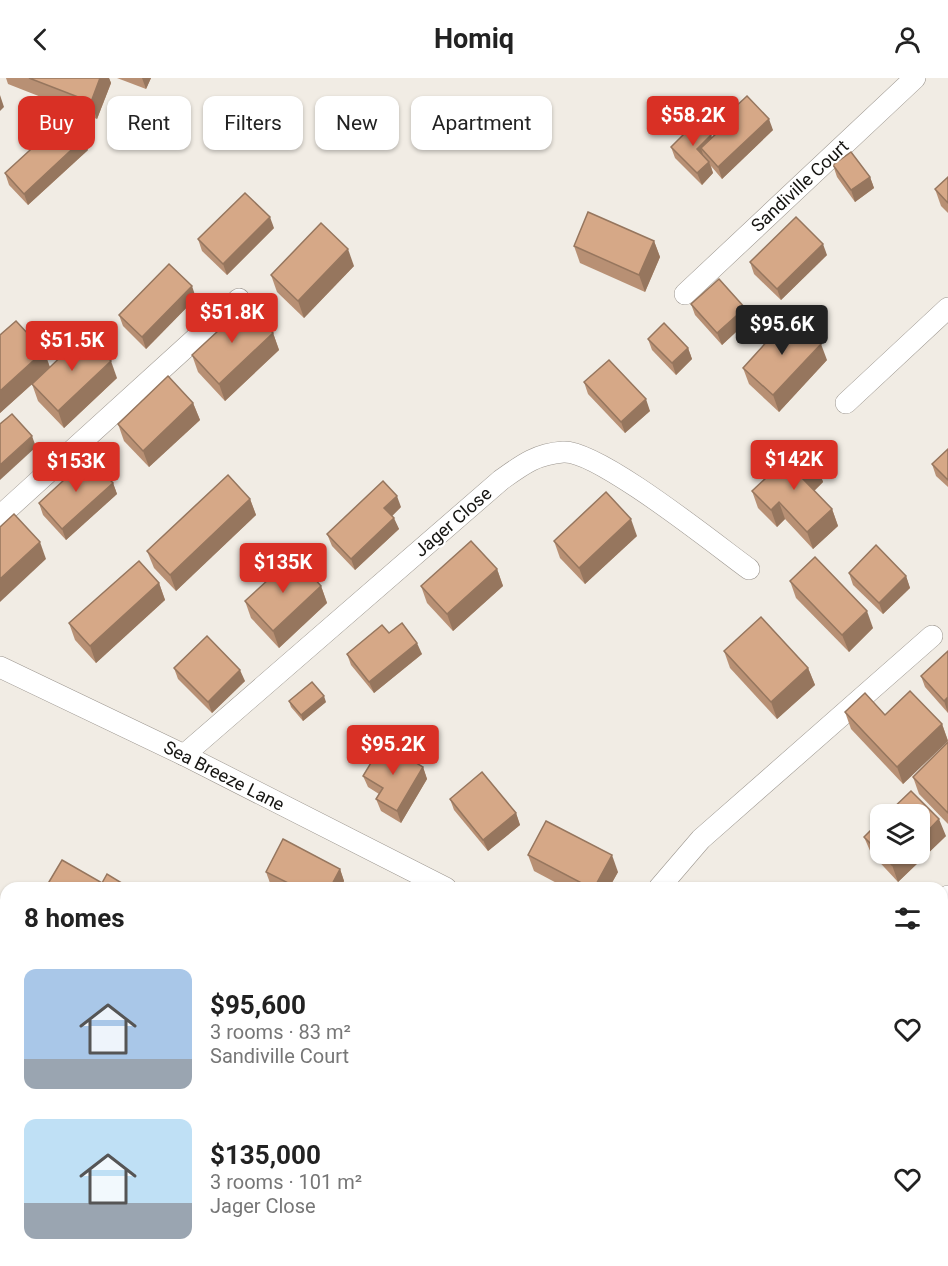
<!DOCTYPE html>
<meta charset="utf-8">
<style>
body{margin:0;font-family:Roboto,sans-serif;background:#f6f6f6;color:#222;height:100vh;display:flex;flex-direction:column;font-size:22px;white-space:nowrap}
*{box-sizing:border-box;margin:0}
p{font-size:20px;color:#767676}
.icon{flex:none;width:33px;height:33px;fill:none;stroke:currentColor;stroke-width:2;stroke-linecap:round;stroke-linejoin:round}
.map{position:relative;flex:1;overflow:hidden}
.details{position:absolute;left:0px;top:804px;width:948px;height:384px;display:flex;flex-direction:column;background:#fff;border-radius:18px 18px 0 0;box-shadow:0 2px 4px #0004}
.details>*{flex:none}
.top-card{position:absolute;left:18px;top:18px;width:600px;height:54px;display:flex;gap:12px}
.controls{position:absolute;left:870px;top:726px;display:grid;gap:12px}
.controls a{display:grid;place-items:center;width:60px;height:60px;border-radius:12px;background:#fff;box-shadow:0 2px 4px #0004;font-size:30px}
.price{position:absolute;translate:-50% -51px;padding:0 14px;border-radius:6px;background:#d93025;color:#fff;font-size:20px;line-height:39px;filter:drop-shadow(0 2px 3px #0008)}
.price::after{content:'';position:absolute;left:50%;top:36px;width:18px;height:14px;margin-left:-9px;background:inherit;clip-path:polygon(0 0,100% 0,50% 100%)}
.price.selected{background:#222;color:#fff}
ul{padding:0;list-style:none}
li{display:flex;align-items:center;gap:18px;height:150px;padding:0 24px}
li span{display:grid;place-items:center;flex:none;width:168px;height:120px;border-radius:12px;color:#555}
li>.icon{margin-inline-start:auto}
span .icon{width:72px;height:72px;fill:#fffc;stroke-width:1}
li b{font-size:26px}
h2{display:flex;justify-content:space-between;align-items:center;height:72px;padding:0 24px;font-size:26px}
.pill{padding:0 21px;border-radius:12px;background:#fff;box-shadow:0 2px 4px #0004;font-size:21px;line-height:54px}
.pill.selected{background:#d93025;color:#fff}
header{display:flex;justify-content:space-between;align-items:center;height:78px;padding:0 24px;background:#fff;font-size:27px;font-weight:700}
.map>svg:first-child{display:block}
.lines{fill:none;stroke-linecap:round;stroke-linejoin:round}
.street-casing{stroke:#9b958e;stroke-width:22}
.street{stroke:#fff;stroke-width:21}
.wall{fill:#b89074}
.shaded-wall{fill:#96765e}
.building{fill:#d6a887;stroke:#96765e;stroke-width:1.5}
.labels{text-anchor:middle;stroke-width:4.5;stroke-linejoin:round;paint-order:stroke}
.street-label{font-size:18px;fill:#151411;stroke:#fff}
</style>
<header><svg class="icon" aria-label="back" viewBox="0 0 24 24"><path d="M15 5l-7 7 7 7"/></svg>Homiq<svg class="icon" aria-label="person" viewBox="0 0 24 24"><circle cx="12" cy="8" r="4"/><path d="M4 21q1-7 8-7t8 7"/></svg></header>
<div class="map">
<svg width="948" height="1188" viewBox="0 0 948 1188">
<rect width="100%" height="100%" fill="#f1ece4"/>
<g class="lines">
<g class="street-casing">
<g id="street">
<path d="M685,216L915,0"/>
<path d="M846,325L948,230"/>
<path d="M0,438L239,221"/>
<path d="M0,589L184,677L446,810"/>
<path d="M184,677L501,402C522,387 536,376 563,374C597,371 716,467 749,491"/>
<path d="M659,810L701,761L932,558"/>
<path d="M942,823L948,818"/>
<path d="M942,1052L948,1055"/>
<path d="M11,1188L17,1182"/>
<path d="M401,1188L408,1182"/>
</g>
</g>
<use href="#street" class="street"/>
</g>
<g class="wall">
<path d="M6,0H109L111,5L97,41L8,6Z"/>
<path d="M117,0H151L146,11Z"/>
<path d="M732,32L773,52L722,101L711,88L713,95L702,107L675,80L671,69L711,57L712,60L714,57L707,49L702,38Z"/>
<path d="M88,72L28,127L9,107L5,95Z"/>
<path d="M833,87L870,99L874,110L855,124L837,99Z"/>
<path d="M948,99V135L941,128L935,111Z"/>
<path d="M274,150L227,197L202,173L198,161Z"/>
<path d="M654,163L660,179L645,214L580,185L574,168Z"/>
<path d="M827,177L781,222L754,196L750,184Z"/>
<path d="M354,188L304,240L277,214L271,197Z"/>
<path d="M196,220L146,271L123,248L119,237Z"/>
<path d="M691,226L745,230L750,241L722,267L695,237Z"/>
<path d="M273,255L279,272L225,323L198,294L192,277Z"/>
<path d="M0,257L44,273L50,289L117,300L64,350L38,323L32,306L0,335Z"/>
<path d="M648,261L688,270L692,281L676,297L652,272Z"/>
<path d="M827,282L779,334L749,306L743,290Z"/>
<path d="M584,304L650,333L625,355L588,316Z"/>
<path d="M193,325L200,342L149,389L124,363L118,346Z"/>
<path d="M948,371V409L936,398L932,386Z"/>
<path d="M817,388L823,404L814,413L832,431L838,448L813,471L785,441L777,449L758,430L752,413Z"/>
<path d="M113,405L117,416L66,462L43,437L39,425Z"/>
<path d="M250,421L256,437L176,513L154,490L147,473Z"/>
<path d="M401,429L392,438L399,451L355,492L332,468L327,456Z"/>
<path d="M637,458L585,506L560,480L554,463Z"/>
<path d="M497,491L503,508L453,553L427,525L421,508Z"/>
<path d="M849,495L906,498L910,510L883,536L853,507Z"/>
<path d="M790,503L873,550L849,574L796,520Z"/>
<path d="M159,505L165,522L96,585L75,562L69,545Z"/>
<path d="M321,508L327,525L279,570L251,540L245,523Z"/>
<path d="M389,555L422,576L374,615L351,587L347,576Z"/>
<path d="M724,573L808,590L815,607L777,641L730,590Z"/>
<path d="M948,573V635L925,609L921,598Z"/>
<path d="M174,590L245,603L212,635L178,601Z"/>
<path d="M289,623L326,624L303,643L291,629Z"/>
<path d="M845,634L885,637L942,646L948,663L903,706L851,651Z"/>
<path d="M948,664V746L919,716L913,699Z"/>
<path d="M423,689L427,701L401,745L381,733L376,721L379,716L368,709L363,698Z"/>
<path d="M450,721L516,735L520,747L488,773L454,732Z"/>
<path d="M946,758L898,804L871,775L864,759Z"/>
<path d="M528,777L618,794L609,810H566L534,793Z"/>
<path d="M340,791L344,803L340,810H280L270,805L266,794Z"/>
<path d="M92,1182H142L147,1188H95Z"/>
<path d="M450,1182H528L529,1183L526,1188H452Z"/>
<path d="M753,1182H777L774,1188H765Z"/>
</g>
<g class="shaded-wall">
<path d="M100,0H109L111,5L97,41L91,24Z"/>
<path d="M142,0H151L146,11Z"/>
<path d="M0,17L4,29L0,33Z"/>
<path d="M769,41L773,52L722,101L718,89Z"/>
<path d="M711,57L715,69L701,70L704,80L697,71Z"/>
<path d="M84,60L88,72L28,127L24,116Z"/>
<path d="M709,84L713,95L702,107L697,95Z"/>
<path d="M870,99L874,110L855,124L851,112Z"/>
<path d="M270,139L274,150L227,197L223,186Z"/>
<path d="M654,163L660,179L645,214L639,197Z"/>
<path d="M823,166L827,177L781,222L777,211Z"/>
<path d="M348,171L354,188L304,240L298,223Z"/>
<path d="M192,208L196,220L146,271L142,259Z"/>
<path d="M745,230L750,241L722,267L717,255Z"/>
<path d="M273,255L279,272L225,323L219,306Z"/>
<path d="M821,266L827,282L779,334L773,317Z"/>
<path d="M688,270L692,281L676,297L672,285Z"/>
<path d="M44,273L50,290L0,335V313Z"/>
<path d="M111,283L117,300L64,350L58,333Z"/>
<path d="M646,321L650,333L625,355L621,344Z"/>
<path d="M193,325L200,342L149,389L143,373Z"/>
<path d="M32,358L36,369L0,402V387Z"/>
<path d="M817,388L823,404L809,418L803,401Z"/>
<path d="M113,405L117,416L66,462L62,451Z"/>
<path d="M397,418L401,429L389,441L384,430Z"/>
<path d="M250,421L256,437L176,513L170,497Z"/>
<path d="M779,424L785,441L777,449L771,432Z"/>
<path d="M832,431L838,448L813,471L807,454Z"/>
<path d="M394,440L399,451L355,492L351,481Z"/>
<path d="M631,441L637,458L585,506L579,490Z"/>
<path d="M40,464L46,481L0,524V501Z"/>
<path d="M497,491L503,508L453,553L447,536Z"/>
<path d="M906,498L910,510L883,536L879,525Z"/>
<path d="M159,505L165,522L96,585L90,568Z"/>
<path d="M321,508L327,525L279,570L273,553Z"/>
<path d="M867,533L873,550L849,574L842,557Z"/>
<path d="M417,565L422,576L374,615L369,604Z"/>
<path d="M808,590L815,607L777,641L771,624Z"/>
<path d="M240,592L245,603L212,635L208,624Z"/>
<path d="M324,618L326,624L303,643L301,637Z"/>
<path d="M948,619V635L944,623Z"/>
<path d="M942,646L948,663L903,706L897,689Z"/>
<path d="M423,689L427,701L401,745L397,733Z"/>
<path d="M516,735L520,747L488,773L483,762Z"/>
<path d="M939,741L946,758L898,804L892,787L904,776H920V761Z"/>
<path d="M612,777L618,794L609,810H594Z"/>
<path d="M340,791L344,803L340,810H330Z"/>
<path d="M6,1100V1115L0,1120V1105Z"/>
<path d="M515,1182H528L529,1183L526,1188H512Z"/>
<path d="M621,1182H624L627,1188H615Z"/>
<path d="M769,1182H777L774,1188H771Z"/>
</g>
<g class="building">
<path d="M29,0H100L91,24Z"/>
<path d="M747,18L769,41L718,89L701,70L718,54L702,38L721,20L732,32Z"/>
<path d="M65,40L84,60L24,116L5,95Z"/>
<path d="M697,43L711,57L697,71L709,84L697,95L671,69Z"/>
<path d="M851,74L870,99L851,112L833,87Z"/>
<path d="M948,99V125L935,111Z"/>
<path d="M245,115L270,139L223,186L198,161Z"/>
<path d="M588,134L654,163L639,197L574,168Z"/>
<path d="M796,139L823,166L777,211L750,184Z"/>
<path d="M321,145L348,171L298,223L271,197Z"/>
<path d="M169,186L192,208L142,259L119,237Z"/>
<path d="M719,201L745,230L717,255L691,226Z"/>
<path d="M246,227L273,255L219,306L192,277Z"/>
<path d="M790,238L821,266L773,317L743,290Z"/>
<path d="M16,243L44,273L0,313V257Z"/>
<path d="M664,245L688,270L672,285L648,261Z"/>
<path d="M85,256L111,283L58,333L32,306Z"/>
<path d="M609,282L646,321L621,344L584,304Z"/>
<path d="M168,298L193,325L143,373L118,346Z"/>
<path d="M12,336L32,358L0,387V346Z"/>
<path d="M799,369L817,388L803,401L832,431L807,454L779,424L771,432L752,413Z"/>
<path d="M948,371V402L932,386Z"/>
<path d="M89,379L113,405L62,451L39,425Z"/>
<path d="M228,397L250,421L170,497L147,473Z"/>
<path d="M383,403L397,418L384,430L394,440L351,481L327,456Z"/>
<path d="M606,414L631,441L579,490L554,463Z"/>
<path d="M14,436L40,464L0,501V449Z"/>
<path d="M471,463L497,491L447,536L421,508Z"/>
<path d="M876,467L906,498L879,525L849,495Z"/>
<path d="M294,478L321,508L273,553L245,523Z"/>
<path d="M815,479L867,533L842,557L790,503Z"/>
<path d="M139,483L159,505L90,568L69,545Z"/>
<path d="M761,539L808,590L771,624L724,573Z"/>
<path d="M402,545L417,565L369,604L347,576L382,547L389,555Z"/>
<path d="M207,558L240,592L208,624L174,590Z"/>
<path d="M948,573V619L944,623L921,598Z"/>
<path d="M312,604L324,618L301,637L289,623Z"/>
<path d="M910,613L942,646L897,689L845,634L865,615L885,637Z"/>
<path d="M948,664V735L913,699Z"/>
<path d="M383,665L423,689L397,733L376,721L383,710L363,698Z"/>
<path d="M482,694L516,735L483,762L450,721Z"/>
<path d="M911,713L939,741L920,761V736H887Z"/>
<path d="M546,743L612,777L594,810H591L528,777Z"/>
<path d="M880,743V775L864,759Z"/>
<path d="M283,761L340,791L330,810H298L266,794Z"/>
<path d="M881,776H904L892,787Z"/>
<path d="M62,782L102,805L107,796L125,807L123,810H47L46,809Z"/>
<path d="M717,805L724,810H714Z"/>
<path d="M6,1063V1100L0,1105V1068Z"/>
<path d="M96,1182H142L147,1187L145,1188H102Z"/>
<path d="M465,1182H515L512,1188H478Z"/>
<path d="M560,1182H621L615,1188H556L555,1187Z"/>
<path d="M439,1183L450,1188H436Z"/>
</g>
<g class="labels">
<g class="street-label">
<text transform="translate(800 108) rotate(-43)" y="6">Sandiville Court</text>
<text transform="translate(453 444) rotate(-41)" y="6">Jager Close</text>
<text transform="translate(224 698) rotate(27)" y="6">Sea Breeze Lane</text>
</g>
</g>
</svg>
<div class="controls">
<a><svg class="icon" aria-label="layers" viewBox="0 0 24 24"><path d="M12 4l9 5-9 5-9-5zM3 14l9 5 9-5"/></svg></a>
</div>
<b class="price" style="left:693px;top:69px">$58.2K</b>
<b class="price" style="left:232px;top:266px">$51.8K</b>
<b class="price selected" style="left:782px;top:278px">$95.6K</b>
<b class="price" style="left:72px;top:294px">$51.5K</b>
<b class="price" style="left:794px;top:413px">$142K</b>
<b class="price" style="left:76px;top:415px">$153K</b>
<b class="price" style="left:283px;top:516px">$135K</b>
<b class="price" style="left:393px;top:698px">$95.2K</b>
<div class="top-card">
<a class="pill selected">Buy</a>
<a class="pill">Rent</a>
<a class="pill">Filters</a>
<a class="pill">New</a>
<a class="pill">Apartment</a>
</div>
<section class="details">
<h2>8 homes<svg class="icon" aria-label="filters" viewBox="0 0 24 24"><path d="M4 7h16M4 17h16"/><circle cx="9" cy="7" r="2"/><circle cx="15" cy="17" r="2"/></svg></h2>
<ul>
<li><span style="background:linear-gradient(#a9c7e8 75%,#9aa5b1 0)"><svg class="icon" aria-label="home" viewBox="0 0 24 24"><path d="M3 11l9-7 9 7M6 9v11h12V9"/></svg></span><div><b>$95,600</b><p>3 rooms · 83 m²</p><p>Sandiville Court</p></div><svg class="icon" aria-label="heart" viewBox="0 0 24 24"><path d="M12 20l-8-8c-3-5 5-10 8-4 3-6 11-1 8 4z"/></svg></li>
<li><span style="background:linear-gradient(#bfe0f5 70%,#9aa5b1 0)"><svg class="icon" aria-label="home" viewBox="0 0 24 24"><path d="M3 11l9-7 9 7M6 9v11h12V9"/></svg></span><div><b>$135,000</b><p>3 rooms · 101 m²</p><p>Jager Close</p></div><svg class="icon" aria-label="heart" viewBox="0 0 24 24"><path d="M12 20l-8-8c-3-5 5-10 8-4 3-6 11-1 8 4z"/></svg></li>
</ul>
</section>
</div>
